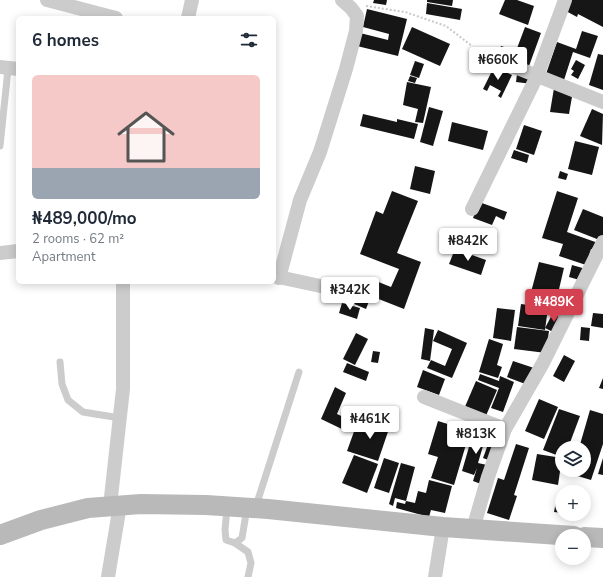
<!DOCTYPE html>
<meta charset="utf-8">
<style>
body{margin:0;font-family:"Nunito Sans",sans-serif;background:#f2f2f3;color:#1f2937;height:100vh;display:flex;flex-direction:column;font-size:15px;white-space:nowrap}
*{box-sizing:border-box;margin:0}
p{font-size:13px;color:#747a83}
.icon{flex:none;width:22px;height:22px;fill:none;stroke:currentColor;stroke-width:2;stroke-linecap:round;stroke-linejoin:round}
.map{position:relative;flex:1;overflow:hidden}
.details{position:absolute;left:16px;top:16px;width:260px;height:268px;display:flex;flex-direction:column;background:#fff;border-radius:6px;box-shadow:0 2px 10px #0003}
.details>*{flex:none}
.controls{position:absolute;left:555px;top:441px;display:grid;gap:8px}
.controls a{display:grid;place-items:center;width:36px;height:36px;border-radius:50%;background:#fff;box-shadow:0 2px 10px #0003;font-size:20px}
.price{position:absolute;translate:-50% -34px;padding:0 9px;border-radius:4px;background:#fff;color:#222;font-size:13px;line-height:26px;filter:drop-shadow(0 1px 2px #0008)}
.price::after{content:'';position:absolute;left:50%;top:24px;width:12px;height:9px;margin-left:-6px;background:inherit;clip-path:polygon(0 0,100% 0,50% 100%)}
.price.selected{background:#d44251;color:#fff}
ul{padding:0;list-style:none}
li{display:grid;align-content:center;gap:8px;height:212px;padding:0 16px}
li+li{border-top:1px solid #e0e1e3}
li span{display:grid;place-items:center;height:124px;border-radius:6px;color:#555}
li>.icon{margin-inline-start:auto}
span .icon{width:72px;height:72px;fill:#fffc;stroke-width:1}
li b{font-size:17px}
h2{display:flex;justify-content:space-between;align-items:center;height:48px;padding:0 16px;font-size:17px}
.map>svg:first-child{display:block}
.building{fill:#161616}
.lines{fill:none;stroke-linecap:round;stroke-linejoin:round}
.path{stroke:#c9c9c9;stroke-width:2;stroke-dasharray:2 2;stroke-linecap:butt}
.lane{stroke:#ccc;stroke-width:7}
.street{stroke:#ccc;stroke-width:14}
.secondary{stroke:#b9b9b9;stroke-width:20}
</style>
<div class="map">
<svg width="603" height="577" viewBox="0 0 603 577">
<rect width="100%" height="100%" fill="#fff"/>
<g class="building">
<path d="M374,0H387L386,5L373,3Z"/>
<path d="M427,0H453L452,6L427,2Z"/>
<path d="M505,0H517L534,6L528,25L499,14Z"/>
<path d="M570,0H603V27L578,14L577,17L564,10Z"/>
<path d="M427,3L462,9L460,20L426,14Z"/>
<path d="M367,9L407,19L398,56L357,46L360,33L388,40L389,34L363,27Z"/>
<path d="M412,27L450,44L440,66L402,49Z"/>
<path d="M525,27L541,33L529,66L498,55L501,46L516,51Z"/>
<path d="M582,31L598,36L590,58L573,52L564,80L546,74L557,42L576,49Z"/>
<path d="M598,54L603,55V90L589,85Z"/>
<path d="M576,60L585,65L578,79L571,75L574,71L571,69Z"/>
<path d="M415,61L424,64L419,78L410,75Z"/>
<path d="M494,67L512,75L501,98L498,96L501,91L490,85L487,91L483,89Z"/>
<path d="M517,74L533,75L532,84L516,82Z"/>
<path d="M410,76L417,78L415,83L408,81Z"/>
<path d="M407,82L431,87L423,123L415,122L418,109L403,105Z"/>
<path d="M554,88L573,91L569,114L550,112Z"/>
<path d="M429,107L443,111L433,146L420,142Z"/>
<path d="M592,109L603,114L602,145L580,136Z"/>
<path d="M363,114L397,122V119L418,124L414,139L360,126Z"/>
<path d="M452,122L488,131L483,150L448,141Z"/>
<path d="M524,125L542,131L534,155L516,149Z"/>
<path d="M575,141L599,147L592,175L568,169Z"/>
<path d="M514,150L529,155L527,163L511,158Z"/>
<path d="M415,166L435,171L430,194L410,189Z"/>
<path d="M560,171L568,174L566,180L558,178Z"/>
<path d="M392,191L418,201L397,253L421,262L404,309L371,296L366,309L331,294L336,282L360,292L366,277L391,287L399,269L360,254L376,211L383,214Z"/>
<path d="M557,191L578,198L567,232L601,244L598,252L591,249L586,265L559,256L563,244L542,238Z"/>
<path d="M479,202L507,212L504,220L496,216L492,225L473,218Z"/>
<path d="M583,209L603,217V237L602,241L574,230Z"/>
<path d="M455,249L486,260L481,275L449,264Z"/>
<path d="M539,262L564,268L556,302L530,296Z"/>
<path d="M572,265L586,269L583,281L569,277Z"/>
<path d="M342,303L360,308L357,319L339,313Z"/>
<path d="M521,304L548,308L545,330L518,326Z"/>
<path d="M497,308L515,310L511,341L493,338Z"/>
<path d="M553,313L562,318L555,333L545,328Z"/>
<path d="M593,313L603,314V328L591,326Z"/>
<path d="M517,327L549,331L546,353L514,349Z"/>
<path d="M581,327L590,328L589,341L580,340Z"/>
<path d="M425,328L434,330L430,361L421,359Z"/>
<path d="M438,330L467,343L452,378L427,368L431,360L445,366L452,349L433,341Z"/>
<path d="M356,333L368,339L355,365L343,359Z"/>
<path d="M489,339L503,344L497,365L502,367L498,378L479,372Z"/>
<path d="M373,351L380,352L378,363L371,362Z"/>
<path d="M564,355L575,361L564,382L553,376Z"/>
<path d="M513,361L534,368L528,385L507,377Z"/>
<path d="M347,363L369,372L366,381L343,372Z"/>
<path d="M423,370L445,379L439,395L417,387Z"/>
<path d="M480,374L499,381L500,376L514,382L503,412L491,408L499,388L478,380Z"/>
<path d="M603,378V389L599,388Z"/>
<path d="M476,381L497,390L485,418L464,409Z"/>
<path d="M335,387L346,393L337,414L350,420L346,431L321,419Z"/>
<path d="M539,399L558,407L544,439L525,431Z"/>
<path d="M559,409L580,416L568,448H562V457L543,450Z"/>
<path d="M590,410L603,414V444L591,480L571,474L572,470H584V448H579Z"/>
<path d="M379,416L392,420L378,461L347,451L356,426L374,432Z"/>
<path d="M438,421L470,431L454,485L431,478L438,457L428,454Z"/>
<path d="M475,426L488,429L478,463L487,465L481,484L473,481L477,468L474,475L462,471Z"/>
<path d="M493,431L501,433L491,461L483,458Z"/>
<path d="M516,444L529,448L514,495L517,496L509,520L487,513L498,478L504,480Z"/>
<path d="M537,454L562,458L558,485L532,480Z"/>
<path d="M354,455L378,464L367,493L342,483Z"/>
<path d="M384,458L399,463L389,493L374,488Z"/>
<path d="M603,458V475L598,474Z"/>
<path d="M401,463L415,467L406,501L395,498L393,506L389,504Z"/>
<path d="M429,480L452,486L445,513L431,510L429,517L396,508L397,502L405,504L406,501L415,503L418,491L426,493Z"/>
<path d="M557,496L562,497V513L554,512Z"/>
</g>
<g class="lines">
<path class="path" d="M366,6L405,12L446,26L472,46"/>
<g class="lane">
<path d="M0,146L8,69"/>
<path d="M60,362L62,384L68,400L83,412L120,418"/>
<path d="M256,506L299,372"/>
<path d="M227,508L225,530L226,540L235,543L242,538L247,508"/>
<path d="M235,543L248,552L251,563L248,577"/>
</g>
<g class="street">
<path d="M47,0L116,18"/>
<path d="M188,18L192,0"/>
<path d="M482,54L603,102"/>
<path d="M0,67L18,69"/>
<path d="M472,209L537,76L565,0"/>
<path d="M0,253L18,251"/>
<path d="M274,276L325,287"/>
<path d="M279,278L300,200L320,152L346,69L356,31L357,16L351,8L342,0"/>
<path d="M424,397L505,429"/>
<path d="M110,506L123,389V282"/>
<path d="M473,529L488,477L505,429L543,363L603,242"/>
<path d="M108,577L120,505"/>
<path d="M435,577L443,527"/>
</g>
<g class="secondary">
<path d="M0,535L41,520L88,508L141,504L206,505L268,509L443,527L574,536"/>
<path d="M584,537L603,538"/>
</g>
</g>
</svg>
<div class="controls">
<a><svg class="icon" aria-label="layers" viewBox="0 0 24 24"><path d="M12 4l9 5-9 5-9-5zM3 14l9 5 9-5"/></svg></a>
<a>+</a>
<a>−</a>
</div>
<b class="price" style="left:498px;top:81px">₦660K</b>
<b class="price" style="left:468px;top:262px">₦842K</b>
<b class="price" style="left:350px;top:311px">₦342K</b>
<b class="price selected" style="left:554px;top:323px">₦489K</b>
<b class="price" style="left:370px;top:440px">₦461K</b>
<b class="price" style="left:476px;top:455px">₦813K</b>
<section class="details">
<h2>6 homes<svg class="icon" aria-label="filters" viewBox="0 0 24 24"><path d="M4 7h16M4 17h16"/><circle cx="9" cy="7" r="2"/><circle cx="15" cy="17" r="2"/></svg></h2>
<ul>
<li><span style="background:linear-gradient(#f6c9c9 75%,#9aa5b1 0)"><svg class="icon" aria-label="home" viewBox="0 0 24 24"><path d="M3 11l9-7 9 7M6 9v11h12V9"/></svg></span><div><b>₦489,000/mo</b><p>2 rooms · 62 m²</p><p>Apartment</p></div></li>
</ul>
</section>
</div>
